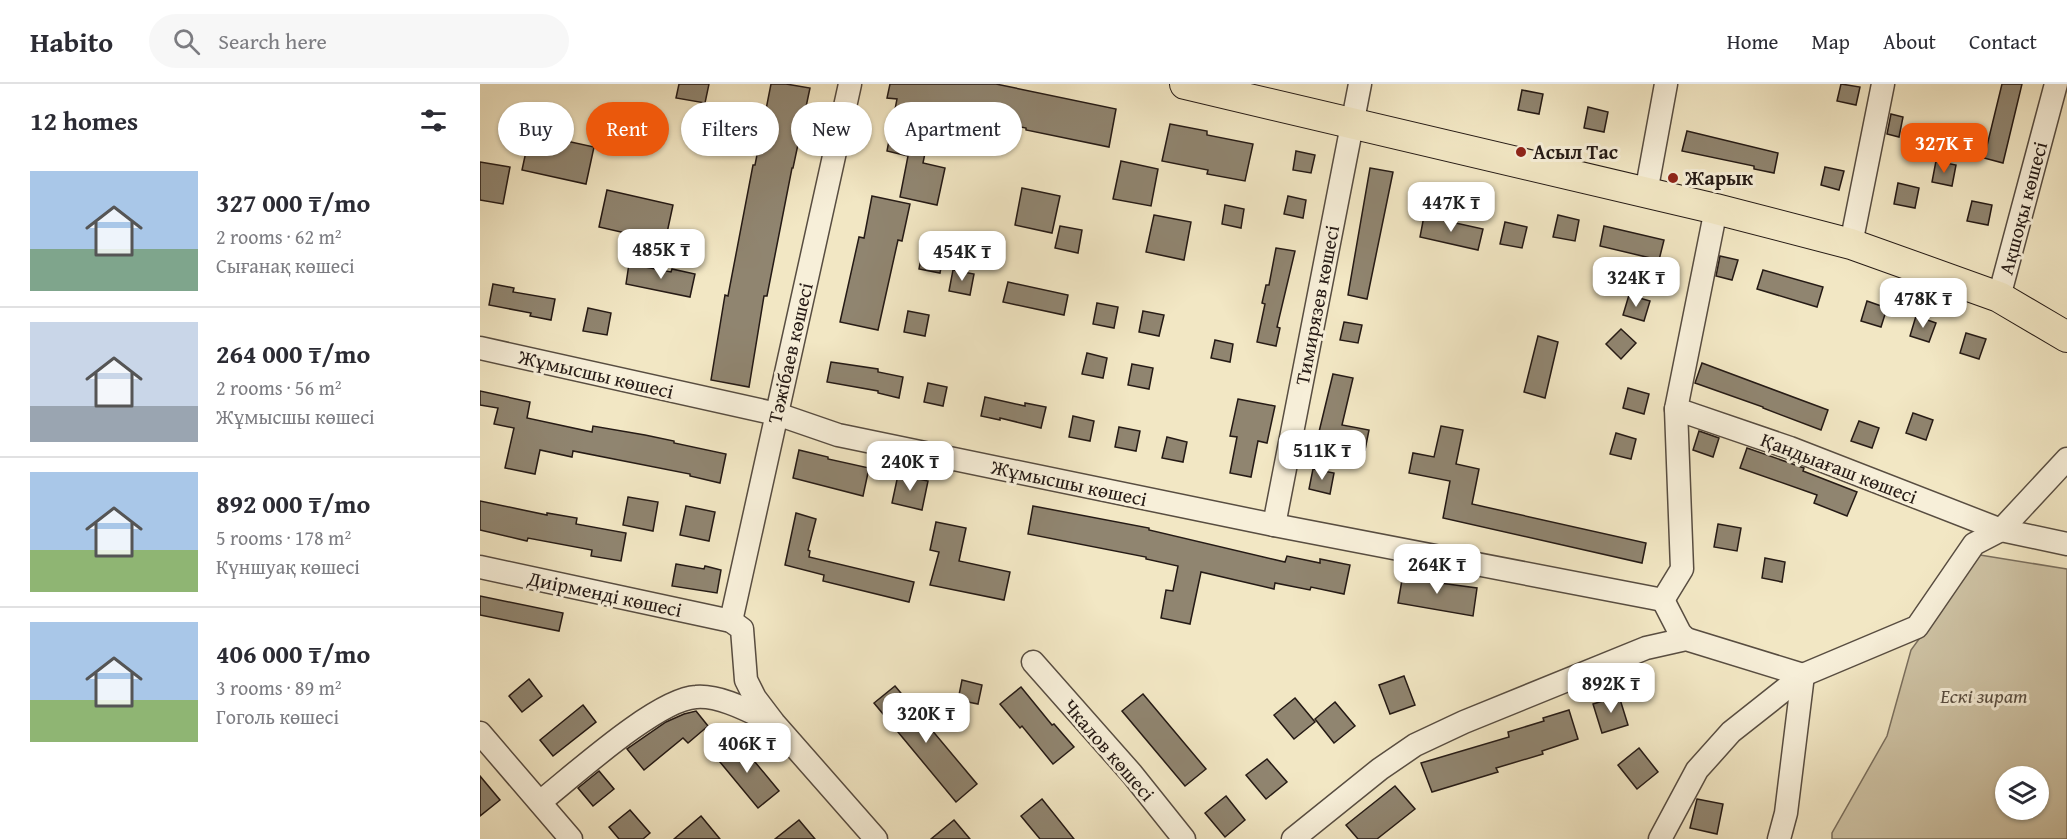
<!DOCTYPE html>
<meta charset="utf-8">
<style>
body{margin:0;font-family:"Gentium Book Plus",serif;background:#f7f7f7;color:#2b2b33;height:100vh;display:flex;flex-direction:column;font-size:22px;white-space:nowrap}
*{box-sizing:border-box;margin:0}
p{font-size:20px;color:#7c7c81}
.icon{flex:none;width:33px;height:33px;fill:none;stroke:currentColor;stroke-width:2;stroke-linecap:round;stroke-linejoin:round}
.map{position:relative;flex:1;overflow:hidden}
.sheet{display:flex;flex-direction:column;background:#fff;width:480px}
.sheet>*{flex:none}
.guide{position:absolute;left:18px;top:18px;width:570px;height:54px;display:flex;gap:12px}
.buttons{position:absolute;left:1515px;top:682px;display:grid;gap:12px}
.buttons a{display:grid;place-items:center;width:54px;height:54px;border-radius:50%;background:#fff;box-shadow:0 2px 4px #0004;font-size:30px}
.price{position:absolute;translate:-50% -51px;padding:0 14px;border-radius:12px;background:#fff;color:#222;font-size:20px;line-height:39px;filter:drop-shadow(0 2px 3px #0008)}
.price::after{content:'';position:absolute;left:50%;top:36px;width:18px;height:14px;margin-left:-9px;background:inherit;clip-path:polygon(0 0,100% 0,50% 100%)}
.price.active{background:#ea580c;color:#fff}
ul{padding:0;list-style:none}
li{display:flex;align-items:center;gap:18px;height:150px;padding:0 30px}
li+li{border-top:2px solid #e1e1e2}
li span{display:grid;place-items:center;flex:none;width:168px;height:120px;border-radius:0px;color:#555}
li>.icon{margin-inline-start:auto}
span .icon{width:72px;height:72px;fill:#fffc;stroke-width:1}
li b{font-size:26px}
h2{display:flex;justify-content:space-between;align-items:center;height:72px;padding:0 30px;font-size:26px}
.chip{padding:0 21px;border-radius:27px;background:#fff;box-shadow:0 2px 4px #0004;font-size:21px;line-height:54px}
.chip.active{background:#ea580c;color:#fff}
header{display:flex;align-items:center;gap:36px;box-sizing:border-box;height:84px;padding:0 30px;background:#fff;border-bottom:2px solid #e1e1e2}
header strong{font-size:28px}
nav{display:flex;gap:33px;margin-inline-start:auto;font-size:21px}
.search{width:420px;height:54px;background:#f7f7f7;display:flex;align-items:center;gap:15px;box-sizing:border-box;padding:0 21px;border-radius:33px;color:#7c7c81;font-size:22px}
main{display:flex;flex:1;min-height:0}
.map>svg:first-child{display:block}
.green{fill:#cfc4a6;stroke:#7a6f5e;stroke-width:1.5;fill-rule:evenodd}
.building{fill:#908570;stroke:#251a15;stroke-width:1.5}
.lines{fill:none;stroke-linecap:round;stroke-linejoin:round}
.minor-casing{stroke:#584d41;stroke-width:25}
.major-casing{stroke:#251a15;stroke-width:32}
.minor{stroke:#f7efd9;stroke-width:22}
.major{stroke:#f2e7c4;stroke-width:30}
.poi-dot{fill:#8f2418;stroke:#f7efd9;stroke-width:2}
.labels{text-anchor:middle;stroke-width:6;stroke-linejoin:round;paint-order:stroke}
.poi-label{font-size:20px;font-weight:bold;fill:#251a15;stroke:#f7efd9;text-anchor:start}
.street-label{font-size:20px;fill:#251a15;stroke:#f7efd9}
.park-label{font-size:20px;font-style:italic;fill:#584d40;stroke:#f7efd9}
</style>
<header>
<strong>Habito</strong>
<div class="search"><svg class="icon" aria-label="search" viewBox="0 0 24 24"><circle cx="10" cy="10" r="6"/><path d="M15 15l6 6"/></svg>Search here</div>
<nav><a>Home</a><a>Map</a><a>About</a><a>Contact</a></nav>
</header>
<main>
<section class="sheet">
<h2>12 homes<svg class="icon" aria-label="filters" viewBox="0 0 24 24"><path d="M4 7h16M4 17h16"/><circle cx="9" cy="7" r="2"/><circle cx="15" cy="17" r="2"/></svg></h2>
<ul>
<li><span style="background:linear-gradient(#a9c7e8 65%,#7fa58c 0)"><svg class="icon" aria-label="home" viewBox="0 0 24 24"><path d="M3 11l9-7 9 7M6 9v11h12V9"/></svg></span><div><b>327 000 ₸/mo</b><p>2 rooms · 62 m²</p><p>Сығанақ көшесі</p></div></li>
<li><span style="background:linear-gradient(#c9d6e8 70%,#9aa5b1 0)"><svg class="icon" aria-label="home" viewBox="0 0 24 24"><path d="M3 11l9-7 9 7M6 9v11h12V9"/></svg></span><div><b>264 000 ₸/mo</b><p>2 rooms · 56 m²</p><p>Жұмысшы көшесі</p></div></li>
<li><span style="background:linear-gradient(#a9c7e8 65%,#8fb573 0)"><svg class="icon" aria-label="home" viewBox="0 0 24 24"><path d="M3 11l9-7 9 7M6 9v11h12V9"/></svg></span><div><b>892 000 ₸/mo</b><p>5 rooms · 178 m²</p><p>Күншуақ көшесі</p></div></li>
<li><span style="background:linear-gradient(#a9c7e8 65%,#8fb573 0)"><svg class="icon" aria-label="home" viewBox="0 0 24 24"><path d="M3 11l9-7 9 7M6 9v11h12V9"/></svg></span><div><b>406 000 ₸/mo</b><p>3 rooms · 89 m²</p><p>Гоголь көшесі</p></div></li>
</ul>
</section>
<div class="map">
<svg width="1587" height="755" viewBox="0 0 1587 755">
<rect width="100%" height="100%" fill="#f2e7c4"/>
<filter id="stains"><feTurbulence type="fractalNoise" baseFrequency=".00333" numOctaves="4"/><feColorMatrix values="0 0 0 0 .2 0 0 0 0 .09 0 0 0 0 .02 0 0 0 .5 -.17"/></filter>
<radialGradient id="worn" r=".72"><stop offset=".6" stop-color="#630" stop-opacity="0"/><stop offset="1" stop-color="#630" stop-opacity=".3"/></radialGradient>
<path class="green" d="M1500,471L1587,485V755H1352V749L1407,652L1431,566ZM1526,693H1558V726H1526Z"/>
<g class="building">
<path d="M199,0H229L225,19L196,14Z"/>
<path d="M291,0H306L330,4L313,84H312L287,212H284L269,303L231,296L245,211L248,212L273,81H275Z"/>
<path d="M410,0H516L636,25L629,63L546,46V44L499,35V33L454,24L443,79L465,84L457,121L420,113L428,72L407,67L417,15L407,14Z"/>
<path d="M1361,0L1380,3L1376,21L1357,17Z"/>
<path d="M1522,0H1542L1523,79L1504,74Z"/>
<path d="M1042,6L1063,10L1059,30L1038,26Z"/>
<path d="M1108,23L1128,28L1124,48L1104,44Z"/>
<path d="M1411,30L1423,33L1419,53L1407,50Z"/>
<path d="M690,40L727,47V51L773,60L765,97L727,90L728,86L682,77Z"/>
<path d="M1207,47L1298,69L1294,89L1274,85V82L1202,67Z"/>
<path d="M50,49L114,63L106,100L42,86Z"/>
<path d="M816,67L835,71L831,89L813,86Z"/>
<path d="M641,77L678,85L671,122L633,115Z"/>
<path d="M1456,77L1476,81L1472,102L1452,98Z"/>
<path d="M0,78L30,83L23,120L0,116Z"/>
<path d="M1345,83L1364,87L1359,106L1341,101Z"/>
<path d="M890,84L913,88L887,215L868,211Z"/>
<path d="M1418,99L1439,104L1435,124L1414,120Z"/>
<path d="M542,104L580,112L572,149L535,141Z"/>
<path d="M127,106L193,121L185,158L119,143Z"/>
<path d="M392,112L430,120L422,157L418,156L398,246L360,238L379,153L384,154Z"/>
<path d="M808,112L826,116L823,134L804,130Z"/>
<path d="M1492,117L1512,121L1508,141L1487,137Z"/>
<path d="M745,121L764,125L761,144L742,140Z"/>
<path d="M674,131L711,138L704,176L666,168Z"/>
<path d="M1078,131L1099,136L1095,157L1073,153Z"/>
<path d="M944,132L1003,145L998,166L940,153Z"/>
<path d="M1025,138L1047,143L1042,164L1020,160Z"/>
<path d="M580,142L602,146L598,169L575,164Z"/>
<path d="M1124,142L1184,156L1179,176L1120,162Z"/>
<path d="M443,164L464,168L460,189L439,185Z"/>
<path d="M796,164L815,167L797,243L800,244L796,262L777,258L785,220L782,219L786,201H789Z"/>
<path d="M1240,172L1258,176L1252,196L1236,192Z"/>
<path d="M149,180L191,188L192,185L215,190L210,213L146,200Z"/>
<path d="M473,186L494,190L490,211L469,207Z"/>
<path d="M1283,186L1343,203L1337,223L1277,205Z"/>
<path d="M528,198L588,211L584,231L523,218Z"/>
<path d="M13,200L34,204L33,208L75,215L71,236L50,232L51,229L9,221Z"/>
<path d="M1149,211L1170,217L1164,237L1143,231Z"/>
<path d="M1387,217L1407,224L1401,243L1381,237Z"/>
<path d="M617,219L638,223L634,244L613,240Z"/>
<path d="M108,224L131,229L127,251L103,247Z"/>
<path d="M428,227L449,231L445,252L424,248Z"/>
<path d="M663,227L684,231L679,252L659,248Z"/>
<path d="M1436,232L1456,239L1449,258L1430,252Z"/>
<path d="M864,238L882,241L878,259L860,256Z"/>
<path d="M1141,245L1156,259L1141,275L1126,260Z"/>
<path d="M1486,249L1506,255L1499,275L1480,269Z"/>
<path d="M1058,252L1078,258L1065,314L1044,308Z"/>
<path d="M735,256L753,260L750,278L731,274Z"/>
<path d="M607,269L627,274L623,294L602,290Z"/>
<path d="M351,278L398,285V288L423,293L419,314L398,309V307L347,298Z"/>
<path d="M1222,279L1348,326L1341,346L1283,324V323L1215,299Z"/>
<path d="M652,280L673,284L669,305L648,301Z"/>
<path d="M853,290L873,294L862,341L889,346L885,366L865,362L866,358L838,352Z"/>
<path d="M448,299L467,303L463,322L444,318Z"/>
<path d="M1148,304L1169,310L1164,330L1143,324Z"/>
<path d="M0,307L50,318L47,334L112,348L113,342L165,351L194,357V359L246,370L240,399L210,392V390L93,367L92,373L60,366L55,390L25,384L34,344L14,340L18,324L0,321Z"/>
<path d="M505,313L545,322V319L566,323L561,344L520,334V336L501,332Z"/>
<path d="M758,315L795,322L787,359L778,357L771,393L750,389L757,353L750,352Z"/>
<path d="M1433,329L1453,336L1446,356L1426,349Z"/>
<path d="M593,332L614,337L610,357L589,353Z"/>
<path d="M1379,337L1399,344L1392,364L1371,357Z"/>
<path d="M961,342L983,346L976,380L999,385L992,420L1166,459L1162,479L963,434L970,397L929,389L933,369L954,373Z"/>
<path d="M639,343L660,347L656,367L635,363Z"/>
<path d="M1219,347L1239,354L1233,373L1213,366Z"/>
<path d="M1136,349L1156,355L1151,375L1130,370Z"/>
<path d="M687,353L707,358L703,378L682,374Z"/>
<path d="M1267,364L1324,384L1323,387L1377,408L1367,432L1334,419L1337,411L1260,384Z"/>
<path d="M319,366L348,373V375L389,384L383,412L313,394Z"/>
<path d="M833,385L854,389L850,410L829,405Z"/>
<path d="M418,391L448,397L442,426L412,419Z"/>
<path d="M148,413L178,418L173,447L143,441Z"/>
<path d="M0,417L67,431V429L97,434L96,440L146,449L141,477L111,472L112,466L48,454L47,457L0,446Z"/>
<path d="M206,422L235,428L229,457L200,451Z"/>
<path d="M553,422L669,444V446L805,478L807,472L840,479V475L870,481L864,510L831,503L830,506L795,499L794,505L721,488L710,540L681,534L686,506L693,507L698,482L666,475V473L548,450Z"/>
<path d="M316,429L336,435L328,466L330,467L329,473L434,498L429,518L343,497L344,491L305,481Z"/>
<path d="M456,438L486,444L479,477L530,488L524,516L450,501L459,468L450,466Z"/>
<path d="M1238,440L1261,444L1257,467L1234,463Z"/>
<path d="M1285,474L1305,478L1302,498L1282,494Z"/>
<path d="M196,480L224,485L225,482L241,486L237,509L192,502Z"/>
<path d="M923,490L953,495L952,498L997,504L993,532L918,519Z"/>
<path d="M0,512L83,529L79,547L0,531Z"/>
<path d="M924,592L935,621L910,630L899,601Z"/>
<path d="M49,595L62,612L42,628L29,612Z"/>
<path d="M482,596L502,601L498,620L478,616Z"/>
<path d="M415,602L497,700L476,718L394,619Z"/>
<path d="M541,603L572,641L574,640L594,663L573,680L542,642L540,644L520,620Z"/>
<path d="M663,610L726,685L705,702L642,627Z"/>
<path d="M1139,612L1148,641L1122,649L1113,620Z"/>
<path d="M815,614L835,638L814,655L794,631Z"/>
<path d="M855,618L875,642L854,659L835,635Z"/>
<path d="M103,621L116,638L73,672L60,656Z"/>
<path d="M1089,626L1098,655L1062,667L1063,670L1016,684L1018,688L952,708L941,679L1029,653L1028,648L1064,637L1063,634Z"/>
<path d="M216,627L228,642L208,659L203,654L164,686L147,665L186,638L204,630Z"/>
<path d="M256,655L299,707L278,724L235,672Z"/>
<path d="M1159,664L1178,688L1157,705L1138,681Z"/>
<path d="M787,675L807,698L786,715L766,691Z"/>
<path d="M119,687L134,705L113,722L98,704Z"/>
<path d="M0,692L20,716L0,732Z"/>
<path d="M915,702L935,725L897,755H878L866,741Z"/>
<path d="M746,712L765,736L745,753L725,729Z"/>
<path d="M562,715L594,755H560L541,732Z"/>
<path d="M1217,715L1243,720L1237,750L1210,744Z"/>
<path d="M150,726L170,749L163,755H139L129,743Z"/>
<path d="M221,732L240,755H194Z"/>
<path d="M319,736L335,755H295Z"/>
<path d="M474,736L490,755H451Z"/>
</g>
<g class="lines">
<g class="minor-casing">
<g id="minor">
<path d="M1166,109L1186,0"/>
<path d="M1371,160L1403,0"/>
<path d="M1519,213L1576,0"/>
<path d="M0,264L297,330L358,351L794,441L1183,516"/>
<path d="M1196,325L1310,364L1521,446L1587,460"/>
<path d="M794,441L880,0"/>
<path d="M0,483L251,537L262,545L266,596L275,614L294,639L396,755"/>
<path d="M1183,516L1202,485L1196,325L1236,125"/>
<path d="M1183,516L1200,549L1206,555"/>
<path d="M251,537L370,0"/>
<path d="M553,578L652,690L704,755"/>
<path d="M0,649L91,755"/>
<path d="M60,718C93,692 177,615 216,613C240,611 269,627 290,637"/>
<path d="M813,755L900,685L935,661L984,638L1166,564L1206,555L1323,591"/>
<path d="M1180,755L1217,686L1251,648L1323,591L1437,543L1494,460L1521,446L1587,375"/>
<path d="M1299,755L1306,729L1323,591"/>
</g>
</g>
<g class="major-casing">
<path id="major" d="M705,0L1236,125L1371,160L1519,213L1587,253"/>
</g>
<use href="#minor" class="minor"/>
<use href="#major" class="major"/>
</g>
<g class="poi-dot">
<circle cx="1041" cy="68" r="6"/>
<circle cx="1193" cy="94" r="6"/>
</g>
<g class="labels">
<g class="poi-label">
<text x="1053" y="75">Асыл Тас</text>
<text x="1205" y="101">Жарык</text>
</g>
<g class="street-label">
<text transform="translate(1543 124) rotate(-75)" y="7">Ақшоқы көшесі</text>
<text transform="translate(837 221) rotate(-79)" y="7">Тимирязев көшесі</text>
<text transform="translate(310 269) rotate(-77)" y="7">Тәжібаев көшесі</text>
<text transform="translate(116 290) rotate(13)" y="7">Жұмысшы көшесі</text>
<text transform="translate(1359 384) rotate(21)" y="7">Қандыағаш көшесі</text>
<text transform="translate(589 399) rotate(12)" y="7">Жұмысшы көшесі</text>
<text transform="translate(125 510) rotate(12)" y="7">Диірменді көшесі</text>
<text transform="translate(629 666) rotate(49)" y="7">Чкалов көшесі</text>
</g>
<g class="park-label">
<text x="1504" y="619">Ескі зират</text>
</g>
</g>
<rect width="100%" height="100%" filter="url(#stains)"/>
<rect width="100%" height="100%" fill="url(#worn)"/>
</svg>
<div class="buttons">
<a><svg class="icon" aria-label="layers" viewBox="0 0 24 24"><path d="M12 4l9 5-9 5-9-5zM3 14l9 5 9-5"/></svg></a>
</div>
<b class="price active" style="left:1464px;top:90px">327K ₸</b>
<b class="price" style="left:971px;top:149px">447K ₸</b>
<b class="price" style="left:181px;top:196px">485K ₸</b>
<b class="price" style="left:482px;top:198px">454K ₸</b>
<b class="price" style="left:1156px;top:224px">324K ₸</b>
<b class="price" style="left:1443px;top:245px">478K ₸</b>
<b class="price" style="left:842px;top:397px">511K ₸</b>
<b class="price" style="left:430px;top:408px">240K ₸</b>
<b class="price" style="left:957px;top:511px">264K ₸</b>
<b class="price" style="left:1131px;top:630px">892K ₸</b>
<b class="price" style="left:446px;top:660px">320K ₸</b>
<b class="price" style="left:267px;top:690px">406K ₸</b>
<div class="guide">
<a class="chip">Buy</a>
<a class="chip active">Rent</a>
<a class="chip">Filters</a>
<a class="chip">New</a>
<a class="chip">Apartment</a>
</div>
</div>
</main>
